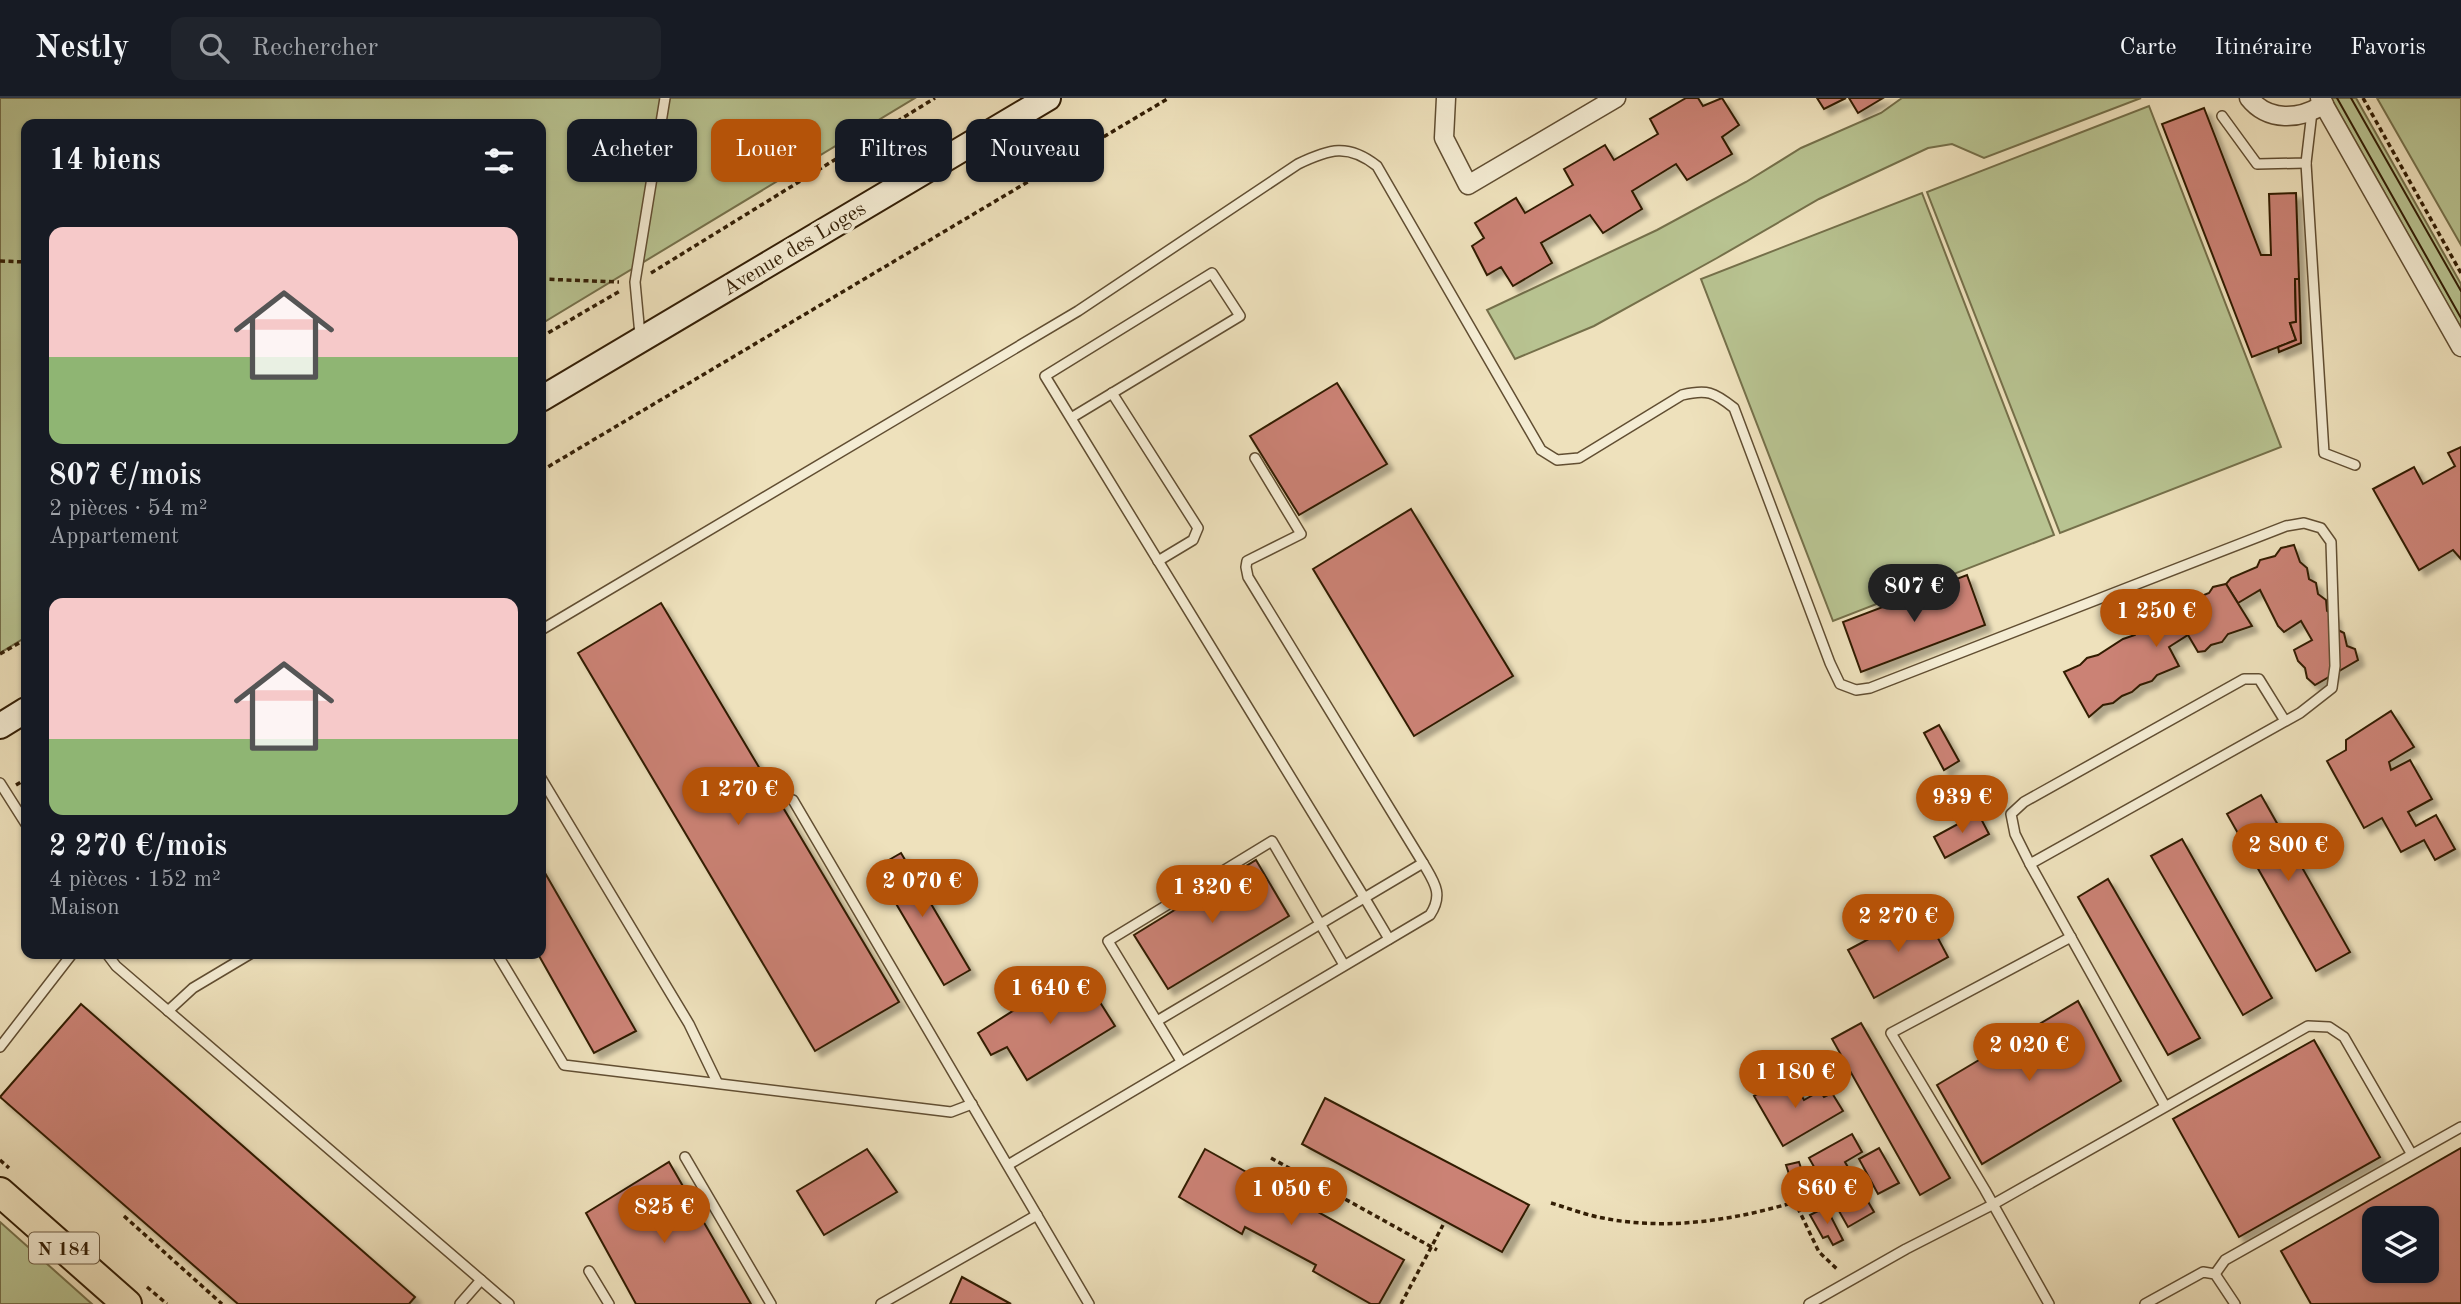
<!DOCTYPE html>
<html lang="fr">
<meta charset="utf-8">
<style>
body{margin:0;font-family:"Old Standard TT",serif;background:#20242c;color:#f1f3f6;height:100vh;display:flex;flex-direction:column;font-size:26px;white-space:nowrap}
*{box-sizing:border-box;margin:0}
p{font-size:23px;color:#9ea1a6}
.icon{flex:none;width:38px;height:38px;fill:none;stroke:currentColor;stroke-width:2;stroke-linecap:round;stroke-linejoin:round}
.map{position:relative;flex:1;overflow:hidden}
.sheet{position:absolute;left:21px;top:21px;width:525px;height:840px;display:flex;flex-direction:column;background:#171b24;border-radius:14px;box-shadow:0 2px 5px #0004}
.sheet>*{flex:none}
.hud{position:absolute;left:567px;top:21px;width:665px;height:63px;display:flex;gap:14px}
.buttons{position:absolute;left:2362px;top:1108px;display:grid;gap:14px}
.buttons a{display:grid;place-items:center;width:77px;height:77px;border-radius:14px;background:#171b24;box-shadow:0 2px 5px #0004;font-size:35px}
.price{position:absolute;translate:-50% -60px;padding:0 16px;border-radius:24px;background:#b45309;color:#fff;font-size:23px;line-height:46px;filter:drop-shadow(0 2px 4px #0008)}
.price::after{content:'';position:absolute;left:50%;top:42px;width:21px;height:16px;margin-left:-10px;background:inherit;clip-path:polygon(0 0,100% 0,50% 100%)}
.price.current{background:#222;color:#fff}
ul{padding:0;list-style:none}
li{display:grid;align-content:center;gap:14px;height:371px;padding:0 28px}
li span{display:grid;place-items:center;height:217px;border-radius:14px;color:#555}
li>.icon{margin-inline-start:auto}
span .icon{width:126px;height:126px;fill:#fffc;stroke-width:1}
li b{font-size:30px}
h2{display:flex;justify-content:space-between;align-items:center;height:84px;padding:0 28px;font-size:30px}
.tag{padding:0 24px;border-radius:14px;background:#171b24;box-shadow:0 2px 5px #0004;font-size:24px;line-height:63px}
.tag.current{background:#b45309;color:#fff}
header{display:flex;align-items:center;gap:42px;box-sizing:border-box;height:98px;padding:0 35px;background:#171b24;border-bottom:2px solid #363941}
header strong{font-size:33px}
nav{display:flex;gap:38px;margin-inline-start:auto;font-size:24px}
.search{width:490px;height:63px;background:#20242c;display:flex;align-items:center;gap:18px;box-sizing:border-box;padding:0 24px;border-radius:14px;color:#9ea1a6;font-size:26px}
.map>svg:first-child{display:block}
.green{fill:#b8c391;stroke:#75704a;stroke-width:2}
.building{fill:#cb8275;stroke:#321d04;stroke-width:2;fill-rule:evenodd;filter:url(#shadow)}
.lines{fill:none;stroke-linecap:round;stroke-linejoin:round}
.lane-casing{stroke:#614e32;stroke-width:12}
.street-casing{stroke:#614e32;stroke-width:21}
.secondary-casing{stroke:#321d04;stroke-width:28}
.primary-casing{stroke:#321d04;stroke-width:32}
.path{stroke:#321d04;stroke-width:3.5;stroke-dasharray:5 3.5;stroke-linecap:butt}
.lane{stroke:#f4ecd3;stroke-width:9}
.street{stroke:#f4ecd3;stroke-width:18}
.secondary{stroke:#f4ecd3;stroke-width:24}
.primary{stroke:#eee1bc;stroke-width:28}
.tram{stroke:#321d04;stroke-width:2}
.labels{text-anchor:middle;stroke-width:7;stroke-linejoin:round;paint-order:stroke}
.shield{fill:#f4ecd3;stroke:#6c5b42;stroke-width:2}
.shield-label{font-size:19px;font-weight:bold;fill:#321d04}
.street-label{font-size:21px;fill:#321d04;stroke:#f4ecd3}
</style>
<header>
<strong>Nestly</strong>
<div class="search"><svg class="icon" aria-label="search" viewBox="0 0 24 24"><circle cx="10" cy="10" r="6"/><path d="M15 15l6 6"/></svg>Rechercher</div>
<nav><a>Carte</a><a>Itinéraire</a><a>Favoris</a></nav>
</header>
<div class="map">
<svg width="2461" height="1206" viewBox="0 0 2461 1206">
<defs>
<filter id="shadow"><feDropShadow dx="6" dy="6" stdDeviation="2" flood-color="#0004"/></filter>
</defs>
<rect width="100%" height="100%" fill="#eee1bc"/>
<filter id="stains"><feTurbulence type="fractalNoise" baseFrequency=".00286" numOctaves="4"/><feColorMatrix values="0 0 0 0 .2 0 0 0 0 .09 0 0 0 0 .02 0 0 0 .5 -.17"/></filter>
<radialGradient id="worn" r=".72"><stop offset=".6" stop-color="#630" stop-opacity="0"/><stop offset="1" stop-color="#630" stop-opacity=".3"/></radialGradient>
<g class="green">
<path d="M0,0H915L541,226V26H26V539L0,555Z"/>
<path d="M1902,0H2141L1984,60L1952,46L1928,50L1819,101L1717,160L1594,228L1515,261L1487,212L1657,132L1746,84L1801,50L1881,15Z"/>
<path d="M2331,0H2356L2461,186V230Z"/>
<path d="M2377,0H2461V147Z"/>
<path d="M2149,8L2281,349L2060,435L1927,94Z"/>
<path d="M1922,95L2054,437L1833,523L1701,181Z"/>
<path d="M0,1124L92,1206H0Z"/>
</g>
<g class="building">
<path d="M1686,0H1698L1703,8L1722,0L1739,27L1722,39L1732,56L1687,82L1676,66L1632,93L1642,111L1603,135L1590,117L1541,145L1552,165L1513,188L1501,169L1487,177L1472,148L1484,140L1475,125L1516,100L1525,115L1573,87L1564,71L1605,47L1614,62L1658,36L1650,21Z"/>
<path d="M1817,0H1846L1824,11Z"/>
<path d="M1849,0H1883L1858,15Z"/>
<path d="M2204,10L2261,157H2271L2269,96L2296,95L2299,181H2295L2296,224L2290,225L2296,242L2252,259L2162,26Z"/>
<path d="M2295,181H2299L2301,245L2279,254L2278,249L2296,242L2290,225L2296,224Z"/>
<path d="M1337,285L1387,366L1299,417L1250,338Z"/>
<path d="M2461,349V461L2453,452L2419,472L2373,391L2414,369L2423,386L2455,368L2448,355Z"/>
<path d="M1411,411L1513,578L1414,638L1313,471Z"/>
<path d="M2294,447L2300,464L2307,470L2309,481L2316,485L2318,496L2326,502L2327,513L2334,517L2336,531L2344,535L2347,548L2355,551L2358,562L2315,587L2307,580L2305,570L2298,563L2294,552L2312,542L2301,523L2284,534L2278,528L2260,492L2238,505L2226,486L2231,480L2257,469L2260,462L2275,458L2281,450Z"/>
<path d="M1967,477L1985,527L1861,574L1843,524Z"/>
<path d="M2226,486L2252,528L2228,536L2222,544L2211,547L2205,553L2198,554L2188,537L2169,549L2179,568L2157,577L2152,583L2140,587L2132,594L2122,598L2113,605L2103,607L2089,619L2064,574L2080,567L2087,560L2098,557L2123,541L2135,537L2140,530L2153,526L2161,519L2170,518L2176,511L2189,507L2194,501L2209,495L2213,489Z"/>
<path d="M661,505L899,904L815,953L578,555Z"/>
<path d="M2391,613L2414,649L2389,664L2391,672L2410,662L2432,701L2408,714L2416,728L2436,717L2455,751L2435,762L2424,742L2401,754L2382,720L2364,730L2327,663L2346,652V642Z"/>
<path d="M1939,627L1959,663L1944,672L1924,635Z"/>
<path d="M2261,697L2350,854L2316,873L2227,716Z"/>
<path d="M1978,715L1989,736L1945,760L1934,739Z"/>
<path d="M2182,741L2272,900L2243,917L2151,758Z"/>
<path d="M901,755L970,872L944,887L875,770Z"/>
<path d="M1256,762L1289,818L1168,891L1134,837Z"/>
<path d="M541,768L636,933L594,955L538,856H541Z"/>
<path d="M2108,781L2200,940L2168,957L2078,799Z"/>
<path d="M1923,812L1948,859L1874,900L1848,852Z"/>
<path d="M1079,871L1115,928L1027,982L1007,949L991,957L978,935Z"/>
<path d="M2078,903L2121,983L1982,1066L1937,987Z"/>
<path d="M81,906L415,1199L409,1206H238L0,999Z"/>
<path d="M1861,925L1950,1080L1920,1097L1832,941Z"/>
<path d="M2314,942L2380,1059L2239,1139L2173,1021Z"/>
<path d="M1790,978L1804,1002L1820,993L1824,999L1832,995L1843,1013L1783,1048L1754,998Z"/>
<path d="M1325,1000L1529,1107L1502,1154L1302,1046Z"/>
<path d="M1852,1036L1862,1054L1845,1064L1874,1114L1848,1129L1809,1060Z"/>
<path d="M1879,1050L1899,1085L1878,1096L1859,1061Z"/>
<path d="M2461,1050V1205L2311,1206L2281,1153ZM2375,1120H2427V1172H2375Z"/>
<path d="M867,1051L897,1094L824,1137L797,1093Z"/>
<path d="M1205,1051L1404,1162L1379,1206H1371L1313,1173L1316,1167L1245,1129L1242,1136L1179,1099Z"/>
<path d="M669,1064L751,1206H636L586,1115Z"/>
<path d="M1799,1064L1803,1076L1790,1079L1786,1067Z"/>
<path d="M1826,1109L1843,1142L1833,1147L1828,1138L1823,1140L1810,1117Z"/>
<path d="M962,1179L1011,1206H950Z"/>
</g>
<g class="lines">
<g class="lane-casing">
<g id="lane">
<path d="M2222,18L2257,66L2306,65L2312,14"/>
<path d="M2306,65L2324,355L2355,367"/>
<path d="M640,237L635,184L665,0"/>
<path d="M1112,295L1198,430L1193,442L1158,463"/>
<path d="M1071,320L1240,218L1212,175L1045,278C1151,452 1257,626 1364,799L1389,841"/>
<path d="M541,532L1078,213L1298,66C1329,51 1348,45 1377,68L1541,352L1557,362L1579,360L1682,297C1707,291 1714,294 1734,310L1830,565L1840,586L1856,592L1870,590L2286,428L2304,425L2321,430L2331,444L2335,568L2332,590L2300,615L2030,766L2015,736L2011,716L2024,704L2244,581H2259L2285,623"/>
<path d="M541,680L689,926L717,984"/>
<path d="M0,685L26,726"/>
<path d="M793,702L1089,1206"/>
<path d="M2030,766L2165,1008"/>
<path d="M107,856L116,868L509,1206"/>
<path d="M497,856L564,967L951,1014L972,1006"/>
<path d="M168,913L193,890L250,856"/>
<path d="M1157,923L1423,765"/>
<path d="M0,949L72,856"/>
<path d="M1181,963L1108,843L1272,743L1344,867"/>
<path d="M685,1059L771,1206"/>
<path d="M1008,1067L1430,817C1444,796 1434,784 1423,765L1248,479L1246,469L1247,463L1301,436L1255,360"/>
<path d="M589,1173L609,1206"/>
<path d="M2215,1176L2225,1162L2461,1029"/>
<path d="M460,1206L481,1182"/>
<path d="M881,1206L1037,1117"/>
<path d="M1809,1206L1906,1151L1992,1107L2308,928L2329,929L2344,939L2411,1055"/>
<path d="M2049,1206L1985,1092L1891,935L2071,839"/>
<path d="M2145,1206L2203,1174L2215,1176L2235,1206"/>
</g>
</g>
<g class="street-casing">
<g id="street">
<path d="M1446,0L1444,40L1468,87L1616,0"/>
<path d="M2249,0C2268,24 2300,22 2324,6"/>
<path d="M2320,0L2461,249"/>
</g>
</g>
<g class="secondary-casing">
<g id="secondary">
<path d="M541,301L1048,0"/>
<path d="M0,628L26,612"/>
</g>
</g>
<g class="primary-casing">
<path id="primary" d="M0,1094L127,1206"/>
</g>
<g class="path">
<path d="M2363,0L2461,175"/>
<path d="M0,163L26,164"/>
<path d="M651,175L935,0"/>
<path d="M541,181L619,184"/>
<path d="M541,239L620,193"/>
<path d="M541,373L1169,0"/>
<path d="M0,556L26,541"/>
<path d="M16,687L26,681"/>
<path d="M1271,1060L1437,1152"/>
<path d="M0,1062L9,1070"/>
<path d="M1551,1105C1568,1110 1586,1117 1603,1120C1667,1133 1734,1122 1795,1104L1819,1154L1838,1172"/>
<path d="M124,1118L222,1206"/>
<path d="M147,1189L167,1206"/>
<path d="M1401,1206L1443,1127"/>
</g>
<use href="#lane" class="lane"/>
<use href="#street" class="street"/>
<use href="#secondary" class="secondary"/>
<use href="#primary" class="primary"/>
<g class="tram">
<path d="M2337,0L2461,220"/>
<path d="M2351,0L2461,193"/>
</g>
</g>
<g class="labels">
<rect class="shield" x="29" y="1134.5" width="70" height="31" rx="5"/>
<g class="shield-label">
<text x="64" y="1157">N 184</text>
</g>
<g class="street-label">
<text transform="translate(794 150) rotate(-31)" y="7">Avenue des Loges</text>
</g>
</g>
<rect width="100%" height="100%" filter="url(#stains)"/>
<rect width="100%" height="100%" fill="url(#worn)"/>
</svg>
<div class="buttons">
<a><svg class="icon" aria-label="layers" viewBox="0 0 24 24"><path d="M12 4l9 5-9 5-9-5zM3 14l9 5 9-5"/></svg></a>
</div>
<b class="price current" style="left:1914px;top:526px">807 €</b>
<b class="price" style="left:2156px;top:551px">1 250 €</b>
<b class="price" style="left:738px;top:729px">1 270 €</b>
<b class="price" style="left:1962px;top:737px">939 €</b>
<b class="price" style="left:2288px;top:785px">2 800 €</b>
<b class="price" style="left:922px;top:821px">2 070 €</b>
<b class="price" style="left:1212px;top:827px">1 320 €</b>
<b class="price" style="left:1898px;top:856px">2 270 €</b>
<b class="price" style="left:1050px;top:928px">1 640 €</b>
<b class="price" style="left:2029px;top:985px">2 020 €</b>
<b class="price" style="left:1795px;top:1012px">1 180 €</b>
<b class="price" style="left:1827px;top:1128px">860 €</b>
<b class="price" style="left:1291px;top:1129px">1 050 €</b>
<b class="price" style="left:664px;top:1147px">825 €</b>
<div class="hud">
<a class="tag">Acheter</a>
<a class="tag current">Louer</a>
<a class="tag">Filtres</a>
<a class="tag">Nouveau</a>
</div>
<section class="sheet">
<h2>14 biens<svg class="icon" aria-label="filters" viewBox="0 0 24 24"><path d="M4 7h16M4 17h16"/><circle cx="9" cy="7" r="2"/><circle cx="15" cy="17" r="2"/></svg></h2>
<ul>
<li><span style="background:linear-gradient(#f6c9c9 60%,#8fb573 0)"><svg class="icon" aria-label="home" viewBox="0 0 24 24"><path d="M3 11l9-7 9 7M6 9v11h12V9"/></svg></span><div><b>807 €/mois</b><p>2 pièces · 54 m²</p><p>Appartement</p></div></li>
<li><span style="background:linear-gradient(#f6c9c9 65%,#8fb573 0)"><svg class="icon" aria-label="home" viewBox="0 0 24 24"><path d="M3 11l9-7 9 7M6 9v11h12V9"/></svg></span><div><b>2 270 €/mois</b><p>4 pièces · 152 m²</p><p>Maison</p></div></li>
</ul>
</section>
</div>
